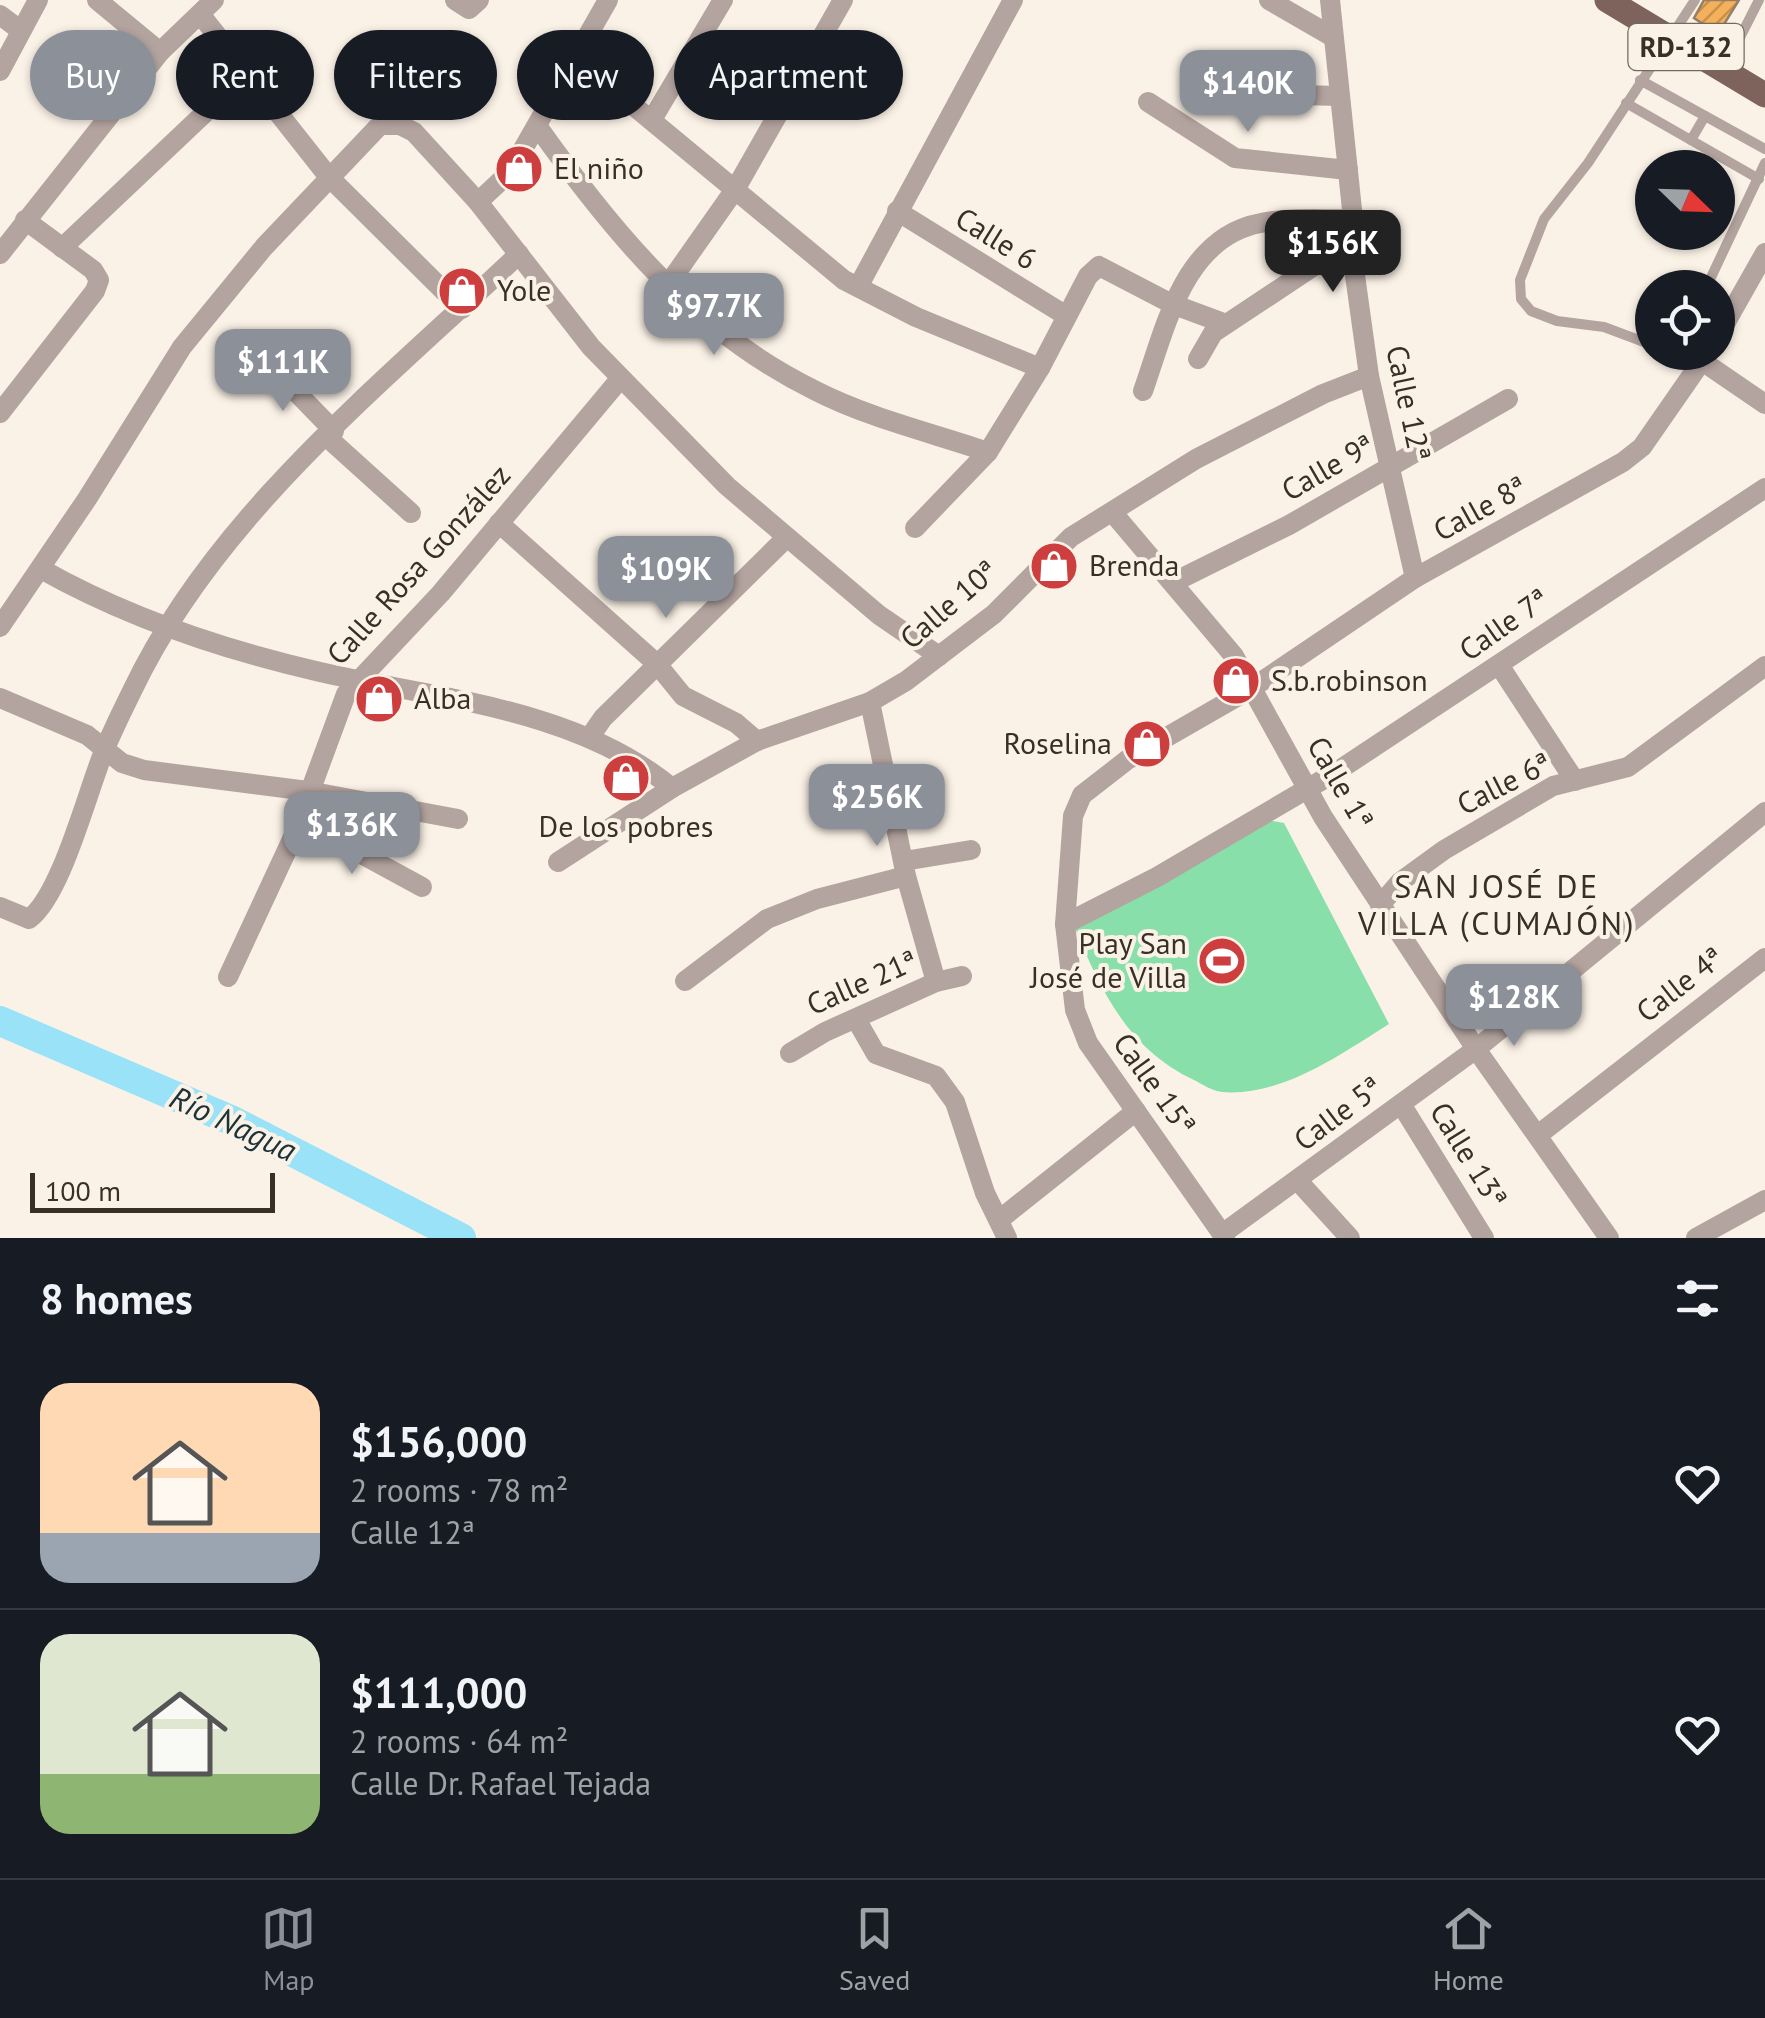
<!DOCTYPE html>
<meta charset="utf-8">
<style>
body{margin:0;font-family:"PT Sans",sans-serif;background:#242831;color:#f1f3f6;height:100vh;display:flex;flex-direction:column;font-size:38px;white-space:nowrap}
*{box-sizing:border-box;margin:0}
p{font-size:32px;color:#9ea1a6}
.icon{flex:none;width:55px;height:55px;fill:none;stroke:currentColor;stroke-width:2;stroke-linecap:round;stroke-linejoin:round}
.map{position:relative;height:1238px;overflow:hidden}
.details{display:flex;flex-direction:column;background:#171b24;flex:1}
.details>*{flex:none}
.hud{position:absolute;left:30px;top:30px;width:1000px;height:90px;display:flex;gap:20px}
.needle{width:65px;rotate:113deg}
.fabs{position:absolute;left:1635px;top:150px;display:grid;gap:20px}
.fabs a{display:grid;place-items:center;width:100px;height:100px;border-radius:50%;background:#171b24;box-shadow:0 2px 8px #0004;font-size:50px}
.scale{position:absolute;left:30px;bottom:25px;width:245px;box-sizing:border-box;padding-left:10px;border:5px solid #382f25;border-top:0;font-size:28px;line-height:35px;white-space:nowrap;color:#382f25;-webkit-text-stroke:8px #fbf2e7;paint-order:stroke}
.price{position:absolute;translate:-50% -85px;padding:0 22px;border-radius:20px;background:#8c9099;color:#fff;font-size:32px;line-height:65px;filter:drop-shadow(0 2px 5px #0008)}
.price::after{content:'';position:absolute;left:50%;top:60px;width:30px;height:22px;margin-left:-15px;background:inherit;clip-path:polygon(0 0,100% 0,50% 100%)}
.price.on{background:#222;color:#fff}
ul{padding:0;list-style:none}
li{display:flex;align-items:center;gap:30px;height:250px;padding:0 40px}
li+li{border-top:2px solid #363941}
li span{display:grid;place-items:center;flex:none;width:280px;height:200px;border-radius:30px;color:#555}
li>.icon{margin-inline-start:auto}
span .icon{width:120px;height:120px;fill:#fffc;stroke-width:1}
li b{font-size:42px}
h2{display:flex;justify-content:space-between;align-items:center;height:120px;padding:0 40px;font-size:42px}
.tag{padding:0 35px;border-radius:45px;background:#171b24;box-shadow:0 2px 8px #0004;font-size:35px;line-height:90px}
.tag.on{background:#8c9099;color:#fff}
.tabs{display:flex;justify-content:space-around;align-items:center;height:140px;border-top:2px solid #363941;background:#171b24;font-size:28px;color:#9ea1a6}
.tabs a{display:grid;justify-items:center;gap:5px}
.tabs .on{color:#8c9099}
.map>svg:first-child{display:block}
.pitch{fill:#88dfa9}
.lines{fill:none;stroke-linecap:round;stroke-linejoin:round}
.river{stroke:#99e2f7;stroke-width:30}
.building{fill:url(#building-hatch);stroke:#957f67;stroke-width:2.5}
.service{stroke:#b4a4a0;stroke-width:10}
.minor{stroke:#b4a4a0;stroke-width:20}
.primary{stroke:#7e625c;stroke-width:25}
.labels{text-anchor:middle;stroke-width:8;stroke-linejoin:round;paint-order:stroke}
.shield{fill:#fbf2e7;stroke:#726a5f;stroke-width:2.5}
.shield-label{font-size:28px;font-weight:bold;fill:#382f25}
.poi-label{font-size:30px;fill:#382f25;stroke:#fbf2e7;text-anchor:start}
.street-label{font-size:30px;fill:#382f25;stroke:#fbf2e7}
.neighbourhood-label{font-size:32px;letter-spacing:2.5px;fill:#382f25;stroke:#fbf2e7}
.water-label{font-size:32px;font-style:italic;fill:#1c333a;stroke:#fbf2e7}
</style>
<div class="map">
<svg width="1765" height="1238" viewBox="0 0 1765 1238">
<defs>
<pattern id="building-hatch" width="6" height="6" patternUnits="userSpaceOnUse" patternTransform="scale(2.5)"><rect width="6" height="6" fill="#f5b05b"/><path d="M-1 1l2-2M0 6l6-6M5 7l2-2" fill="none" stroke="#c7904b"/></pattern>
</defs>
<rect width="100%" height="100%" fill="#fbf2e7"/>
<path class="pitch" d="M1267,820L1284,823L1389,1024C1341,1054 1282,1097 1222,1092C1212,1091 1202,1084 1194,1080C1128,1049 1101,991 1075,928Z"/>
<g class="lines">
<path class="river" d="M0,1021L233,1121L461,1238"/>
</g>
<path class="building" d="M1704,0H1739L1718,34L1694,18Z"/>
<g class="lines">
<g class="service">
<path d="M1724,69L1759,0"/>
<path d="M1640,80L1765,149"/>
<path d="M1626,103L1759,179"/>
<path d="M1691,140L1705,116"/>
<path d="M1706,288L1765,163"/>
<path d="M1652,345L1604,327L1557,321L1531,311L1521,299L1520,280L1544,219L1588,163L1695,0"/>
</g>
<g class="minor">
<path d="M97,0L160,52"/>
<path d="M455,0L469,9L479,0"/>
<path d="M1269,0L1333,37"/>
<path d="M1330,0L1353,219V261L1369,376L1415,578"/>
<path d="M200,14L328,176L462,309"/>
<path d="M0,15L20,30"/>
<path d="M577,59L844,280L916,317L1040,368"/>
<path d="M1193,65L1263,94L1339,96"/>
<path d="M0,71L38,0"/>
<path d="M1148,102L1235,158L1348,170"/>
<path d="M653,118L723,0"/>
<path d="M538,127C614,234 695,332 816,391C869,418 932,433 988,452"/>
<path d="M478,202L510,172L608,0"/>
<path d="M897,211L1065,315"/>
<path d="M62,248L247,73"/>
<path d="M0,254L160,52L214,0"/>
<path d="M667,286L736,188L843,0"/>
<path d="M858,287L1013,0"/>
<path d="M1718,336L1765,253"/>
<path d="M1198,359L1213,333L1353,240"/>
<path d="M1702,361L1765,404"/>
<path d="M267,362L334,431"/>
<path d="M1143,391C1165,330 1183,237 1261,223C1290,217 1323,220 1353,219"/>
<path d="M0,413L95,291L99,280L93,270L25,220"/>
<path d="M328,438L411,513"/>
<path d="M1113,513L1234,656L1323,817L1476,1049L1609,1238"/>
<path d="M499,523L657,664L683,696L736,723L757,741"/>
<path d="M915,528L988,452L1040,368L1088,276L1099,266L1172,304L1226,324"/>
<path d="M41,569C128,618 224,650 320,672C437,699 576,708 672,788"/>
<path d="M1174,582L1289,525L1508,399"/>
<path d="M0,627L87,499L182,347L264,247L380,125H400L414,132L478,202L591,347L727,486L879,615L939,656"/>
<path d="M1499,665L1575,781"/>
<path d="M0,698L87,735L122,763L144,770L308,791L458,819"/>
<path d="M870,702L906,876L936,982"/>
<path d="M589,738L603,718L785,539"/>
<path d="M294,835L343,844L422,887"/>
<path d="M904,861L971,850"/>
<path d="M558,862L672,788L757,741L870,702L906,681L994,614L1071,537L1196,459L1323,394L1369,376"/>
<path d="M1380,905L1400,882L1444,850L1553,786L1628,767L1765,666"/>
<path d="M0,907L29,919C62,895 88,788 106,746C114,728 123,709 132,691C215,516 381,385 519,254"/>
<path d="M1065,924L1157,877L1336,772L1765,488"/>
<path d="M228,977L294,835L346,694L441,593L620,379"/>
<path d="M685,981L767,919L817,899L906,876"/>
<path d="M856,1019L876,1054L936,1076L955,1102L985,1193L1007,1238"/>
<path d="M790,1053L825,1032L936,982L962,976"/>
<path d="M1401,1104L1484,1238"/>
<path d="M1538,1135L1765,958"/>
<path d="M1298,1181L1350,1238"/>
<path d="M999,1220L1136,1111"/>
<path d="M1222,1234L1476,1049L1765,812"/>
<path d="M1225,1238L1088,1043L1075,1010L1065,924L1073,816L1082,795L1127,760L1252,688L1415,578L1623,462L1642,447L1708,352"/>
<path d="M1696,1238L1765,1200"/>
</g>
<path class="primary" d="M1607,0L1765,95"/>
</g>
<defs>
<g id="shop-disc" transform="scale(2.5)"><circle r="9.5" fill="#cd3e3f" stroke="#fbf2e7"/><path d="M-5-2.5h2.3a2.7 3.5 0 0 1 5.4 0H5L5.5 6h-11ZM-1.5-2.5h3a1.5 2.3 0 0 0-3 0Z" fill="#fff"/></g>
<g id="stadium-disc" transform="scale(2.5)"><circle r="9.5" fill="#cd3e3f" stroke="#fbf2e7"/><path d="M0-5a6.5 5 0 1 0 0 10a6.5 5 0 1 0 0-10ZM-3.5-1.8h7v3.6h-7Z" fill="#fff"/></g>
</defs>
<g fill-rule="evenodd">
<use href="#shop-disc" x="519" y="169"/>
<use href="#shop-disc" x="462" y="291"/>
<use href="#shop-disc" x="1054" y="566"/>
<use href="#shop-disc" x="1236" y="681"/>
<use href="#shop-disc" x="379" y="699"/>
<use href="#shop-disc" x="1147" y="744"/>
<use href="#shop-disc" x="626" y="778"/>
<use href="#stadium-disc" x="1222" y="961"/>
</g>
<g class="labels">
<rect class="shield" x="1628.5" y="24" width="115" height="46" rx="8"/>
<g class="shield-label">
<text x="1686" y="57">RD-132</text>
</g>
<g class="poi-label">
<text x="554" y="179">El niño</text>
<text x="497" y="301">Yole</text>
<text x="1089" y="576">Brenda</text>
<text x="1271" y="691">S.b.robinson</text>
<text x="414" y="709">Alba</text>
<text x="1112" y="754" text-anchor="end">Roselina</text>
<text x="626" y="837" text-anchor="middle">De los pobres</text>
<text x="1187" y="954" text-anchor="end">Play San<tspan x="1187" dy="34">José de Villa</tspan></text>
</g>
<g class="street-label">
<text transform="translate(996 239) rotate(32)" y="10">Calle 6</text>
<text transform="translate(1408 403) rotate(78)" y="10">Calle 12ª</text>
<text transform="translate(1328 468) rotate(-30)" y="10">Calle 9ª</text>
<text transform="translate(1480 509) rotate(-29)" y="10">Calle 8ª</text>
<text transform="translate(419 565) rotate(-48)" y="10">Calle Rosa González</text>
<text transform="translate(949 605) rotate(-41)" y="10">Calle 10ª</text>
<text transform="translate(1504 625) rotate(-35)" y="10">Calle 7ª</text>
<text transform="translate(1340 783) rotate(60)" y="10">Calle 1ª</text>
<text transform="translate(1504 784) rotate(-27)" y="10">Calle 6ª</text>
<text transform="translate(862 983) rotate(-24)" y="10">Calle 21ª</text>
<text transform="translate(1680 985) rotate(-38)" y="10">Calle 4ª</text>
<text transform="translate(1154 1084) rotate(54)" y="10">Calle 15ª</text>
<text transform="translate(1338 1114) rotate(-37)" y="10">Calle 5ª</text>
<text transform="translate(1468 1155) rotate(58)" y="10">Calle 13ª</text>
</g>
<g class="neighbourhood-label">
<text x="1497" y="898">SAN JOSÉ DE<tspan x="1497" dy="37">VILLA (CUMAJÓN)</tspan></text>
</g>
<g class="water-label">
<text transform="translate(233 1124) rotate(25)" y="11">Río Nagua</text>
</g>
</g>
</svg>
<div class="fabs">
<a><svg class="needle" viewBox="-14 -14 28 28"><path d="M0-13l5 13h-10z" fill="#e53935"/><path d="M0 13l5-13h-10z" fill="#9ea1a6"/></svg></a>
<a><svg class="icon" aria-label="locate" viewBox="0 0 24 24"><circle cx="12" cy="12" r="6"/><path d="M12 2v4M12 18v4M2 12h4M18 12h4"/></svg></a>
</div>
<div class="scale">100 m</div>
<b class="price" style="left:1248px;top:135px">$140K</b>
<b class="price on" style="left:1333px;top:295px">$156K</b>
<b class="price" style="left:714px;top:358px">$97.7K</b>
<b class="price" style="left:283px;top:414px">$111K</b>
<b class="price" style="left:666px;top:621px">$109K</b>
<b class="price" style="left:877px;top:849px">$256K</b>
<b class="price" style="left:352px;top:877px">$136K</b>
<b class="price" style="left:1514px;top:1049px">$128K</b>
<div class="hud">
<a class="tag on">Buy</a>
<a class="tag">Rent</a>
<a class="tag">Filters</a>
<a class="tag">New</a>
<a class="tag">Apartment</a>
</div>
</div>
<section class="details">
<h2>8 homes<svg class="icon" aria-label="filters" viewBox="0 0 24 24"><path d="M4 7h16M4 17h16"/><circle cx="9" cy="7" r="2"/><circle cx="15" cy="17" r="2"/></svg></h2>
<ul>
<li><span style="background:linear-gradient(#ffd9b3 75%,#9aa5b1 0)"><svg class="icon" aria-label="home" viewBox="0 0 24 24"><path d="M3 11l9-7 9 7M6 9v11h12V9"/></svg></span><div><b>$156,000</b><p>2 rooms · 78 m²</p><p>Calle 12ª</p></div><svg class="icon" aria-label="heart" viewBox="0 0 24 24"><path d="M12 20l-8-8c-3-5 5-10 8-4 3-6 11-1 8 4z"/></svg></li>
<li><span style="background:linear-gradient(#dfe7d0 70%,#8fb573 0)"><svg class="icon" aria-label="home" viewBox="0 0 24 24"><path d="M3 11l9-7 9 7M6 9v11h12V9"/></svg></span><div><b>$111,000</b><p>2 rooms · 64 m²</p><p>Calle Dr. Rafael Tejada</p></div><svg class="icon" aria-label="heart" viewBox="0 0 24 24"><path d="M12 20l-8-8c-3-5 5-10 8-4 3-6 11-1 8 4z"/></svg></li>
</ul>
</section>
<nav class="tabs">
<a class="on"><svg class="icon" aria-label="map" viewBox="0 0 24 24"><path d="M3 6l6-2 6 2 6-2v14l-6 2-6-2-6 2zM9 4v14M15 6v14"/></svg>Map</a>
<a><svg class="icon" aria-label="saved" viewBox="0 0 24 24"><path d="M7 4h10v16l-5-4-5 4z"/></svg>Saved</a>
<a><svg class="icon" aria-label="home" viewBox="0 0 24 24"><path d="M3 11l9-7 9 7M6 9v11h12V9"/></svg>Home</a>
</nav>
